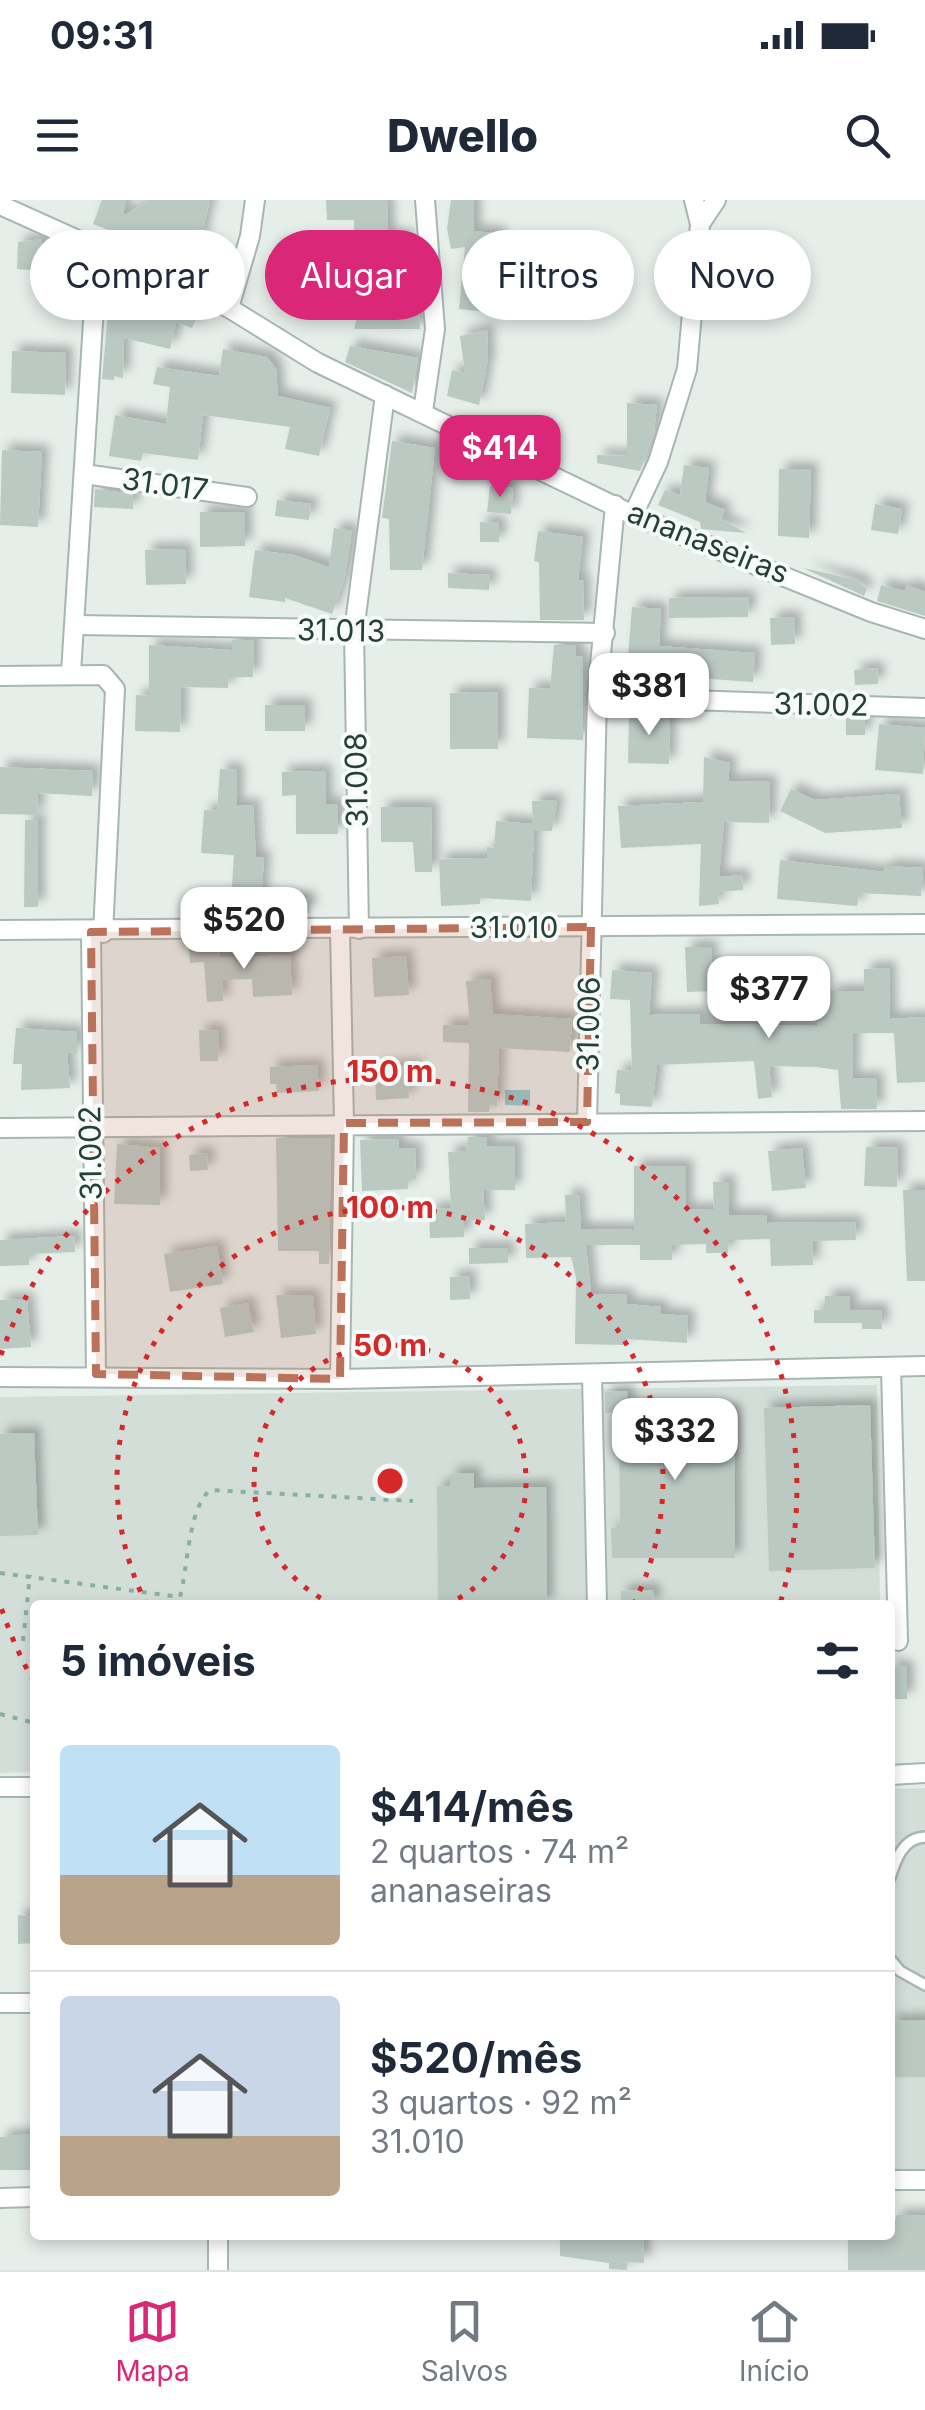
<!DOCTYPE html>
<html lang="pt">
<meta charset="utf-8">
<style>
body{margin:0;font-family:Inter,sans-serif;background:#f2f2f3;color:#1f2937;height:100vh;display:flex;flex-direction:column;font-size:38px;white-space:nowrap}
*{box-sizing:border-box;margin:0}
p{font-size:32px;color:#747a83}
.icon{flex:none;width:55px;height:55px;fill:none;stroke:currentColor;stroke-width:2;stroke-linecap:round;stroke-linejoin:round}
.map{position:relative;flex:1;overflow:hidden}
.sheet{position:absolute;left:30px;top:1400px;width:865px;height:640px;display:flex;flex-direction:column;background:#fff;border-radius:10px;box-shadow:0 5px 15px #0003}
.sheet>*{flex:none}
.hud{position:absolute;left:30px;top:30px;width:865px;height:90px;display:flex;gap:20px}
.price{position:absolute;translate:-50% -85px;padding:0 22px;border-radius:20px;background:#fff;color:#222;font-size:32px;line-height:65px;filter:drop-shadow(0 2px 5px #0008)}
.price::after{content:'';position:absolute;left:50%;top:60px;width:30px;height:22px;margin-left:-15px;background:inherit;clip-path:polygon(0 0,100% 0,50% 100%)}
.price.selected{background:#db2777;color:#fff}
ul{padding:0;list-style:none}
li{display:flex;align-items:center;gap:30px;height:250px;padding:0 30px}
li+li{border-top:2px solid #e0e1e3}
li span{display:grid;place-items:center;flex:none;width:280px;height:200px;border-radius:10px;color:#555}
li>.icon{margin-inline-start:auto}
span .icon{width:120px;height:120px;fill:#fffc;stroke-width:1}
li b{font-size:42px}
h2{display:flex;justify-content:space-between;align-items:center;height:120px;padding:0 30px;font-size:42px}
.pill{padding:0 35px;border-radius:45px;background:#fff;box-shadow:0 5px 15px #0003;font-size:35px;line-height:90px}
.pill.selected{background:#db2777;color:#fff}
.status{display:flex;justify-content:space-between;align-items:center;height:70px;padding:0 50px;background:#fff;direction:ltr}
.status svg{height:28px;fill:currentColor}
header{display:flex;justify-content:space-between;align-items:center;height:130px;padding:0 30px;background:#fff;font-size:45px;font-weight:800}
.tab-bar{display:flex;justify-content:space-around;align-items:center;height:140px;border-top:2px solid #e0e1e3;background:#fff;font-size:28px;color:#747a83}
.tab-bar a{display:grid;justify-items:center;gap:5px}
.tab-bar .selected{color:#db2777}
.map>svg:first-child{display:block}
.built{fill:#d4ded9}
.water{fill:#91c9d0}
.building{fill:#bbc9c3;filter:url(#shadow)}
.lines{fill:none;stroke-linecap:round;stroke-linejoin:round}
.lane-casing{stroke:#a8b6b1;stroke-width:14}
.street-casing{stroke:#a8b6b1;stroke-width:22}
.path{stroke:#88b0a2;stroke-width:4;stroke-dasharray:5 8;stroke-linecap:butt}
.lane{stroke:#fff;stroke-width:9}
.street{stroke:#fff;stroke-width:18}
.marked{fill:#ba725a;fill-opacity:0.2;stroke:#ba725a;stroke-width:8;stroke-dasharray:20 12;stroke-linejoin:round}
.ring{fill:none;stroke:#d62828;stroke-width:5;stroke-dasharray:5 10}
.labels{text-anchor:middle;stroke-width:8;stroke-linejoin:round;paint-order:stroke}
.street-label{font-size:30px;fill:#254037;stroke:#f6faf8}
.centre{fill:#d62828;stroke:#f6faf8;stroke-width:5}
.ring-label{font-size:30px;text-anchor:middle;font-weight:bold;fill:#d62828;stroke:#f6faf8;stroke-width:8;stroke-linejoin:round;paint-order:stroke}
</style>
<div class="status"><b>09:31</b><svg viewBox="0 0 49 12"><path d="M0 12V9h3v3zM5 12V6h3v6zM10 12V3h3v9zM15 12V0h3v12zM26 1h20v11H26zM47 4h2v5h-2z"/></svg></div>
<header><svg class="icon" aria-label="menu" viewBox="0 0 24 24"><path d="M4 6h16M4 12h16M4 18h16"/></svg>Dwello<svg class="icon" aria-label="search" viewBox="0 0 24 24"><circle cx="10" cy="10" r="6"/><path d="M15 15l6 6"/></svg></header>
<div class="map">
<svg width="925" height="2070" viewBox="0 0 925 2070">
<defs>
<filter id="shadow"><feDropShadow dx="7" dy="-7" stdDeviation="5" flood-color="#0004"/></filter>
</defs>
<rect width="100%" height="100%" fill="#e6eeea"/>
<g class="built">
<path d="M877,1185L880,1405H35V1572L0,1573V1197Z"/>
<path d="M925,1588V1975H890V1589Z"/>
</g>
<path class="water" d="M505,890H530V906L505,905Z"/>
<g class="building">
<path d="M102,0H126L123,16L150,0H210L200,43L162,33L161,47H134V40L93,24Z"/>
<path d="M326,0H387L388,36H406L411,69H406L404,110L419,111L420,129H354L360,107H366L368,69L355,62L354,20H327Z"/>
<path d="M451,0H474V31L500,34L499,51L492,50L485,112L459,109L465,47L451,49L447,29Z"/>
<path d="M42,39L41,45L47,47L43,71L17,69L18,42Z"/>
<path d="M201,46L220,57L206,83L187,72Z"/>
<path d="M276,46L312,55L307,75L271,67Z"/>
<path d="M112,69L199,112L192,128L176,122L170,149L124,138L123,178L114,176V180L102,179Z"/>
<path d="M487,130L488,159L479,205L447,196L452,170L465,173L460,136Z"/>
<path d="M350,146L418,158L412,193L345,162Z"/>
<path d="M223,149L267,157L276,169L278,196L330,208L319,256L285,249L290,227L203,215L198,260L143,253L141,261L109,256L115,215L166,224L170,187L153,184L157,167L219,176Z"/>
<path d="M12,151L66,153L65,195L11,193Z"/>
<path d="M627,203L657,205L654,232L640,271L597,263V255L627,256Z"/>
<path d="M392,241L435,248L422,370H390L389,319L382,318Z"/>
<path d="M2,250L42,252L38,327L0,325Z"/>
<path d="M684,265L709,268L705,302L725,310L721,319L746,333L701,329L700,322L658,305L665,290L680,295Z"/>
<path d="M779,269H811L809,338L778,336Z"/>
<path d="M490,286L513,288L511,314L487,312Z"/>
<path d="M95,289L133,294V309L94,307Z"/>
<path d="M277,300L311,304L309,320L275,316Z"/>
<path d="M875,304L902,309L898,334L871,330Z"/>
<path d="M200,312H245V346L200,347Z"/>
<path d="M480,322L499,323V342H480Z"/>
<path d="M334,328L352,331L345,376L332,414L285,398V402L249,397L255,350L294,355L329,367Z"/>
<path d="M538,331L583,337L578,380H583L584,420H540L539,362L534,361Z"/>
<path d="M185,349L186,384L146,385L145,350Z"/>
<path d="M803,368L857,380L867,389L864,396Z"/>
<path d="M448,373L490,375L489,390L448,388Z"/>
<path d="M881,385L905,391L907,385L925,392V416L877,401Z"/>
<path d="M749,397L748,417L669,418V398Z"/>
<path d="M632,407L661,409L659,446L755,453L753,482L668,476L669,462L628,458Z"/>
<path d="M794,417L795,444L771,445L770,418Z"/>
<path d="M232,440H254L253,477H228V488L181,487L180,532L135,531L136,495L149,496V445L232,450Z"/>
<path d="M554,445H576V456L583,457V540L527,538L529,488L550,489Z"/>
<path d="M877,468L878,484L855,485L854,470Z"/>
<path d="M498,492V549H450V493Z"/>
<rect x="265" y="505" width="40" height="26"/>
<path d="M629,511L670,512L669,564L628,563Z"/>
<rect x="846" y="518" width="19" height="17"/>
<path d="M879,524L925,528L923,574L875,570Z"/>
<path d="M704,557L730,563L728,581L770,582L769,623L724,622L719,677L742,675L743,690L718,692L719,704L699,706L701,644L621,648L618,606L703,602Z"/>
<path d="M0,567L93,571L92,596L37,593L38,615L0,614Z"/>
<path d="M220,569L237,570L236,606L253,605L256,657H264L261,705L231,703L234,655L201,653L204,610L217,611Z"/>
<path d="M325,571L326,604H338V634H296V595L282,596V572Z"/>
<path d="M791,589L815,600L899,594L902,628L825,633L780,611Z"/>
<path d="M557,600L552,631H534L531,701L480,698V704L441,706L439,659L487,658V647L494,648L496,621L533,624L532,601Z"/>
<path d="M381,607H431L432,672H415L413,642H381Z"/>
<path d="M25,620H38V707H24Z"/>
<path d="M780,660L884,672L885,666L923,668L921,696L859,693L857,706L777,699Z"/>
<rect x="291" y="698" width="18" height="15"/>
<path d="M219,745L220,758L290,755L292,795L253,797L252,779L222,780L223,801L207,802L204,762L190,763L189,747Z"/>
<path d="M685,747H711L712,791L687,792Z"/>
<path d="M406,756L409,795L374,797L372,758Z"/>
<path d="M889,768L890,819L925,817V882L897,883L894,833H853L852,879L876,878L877,909H841L838,870L816,867L769,866L772,897L758,899L754,861L657,865L652,907L620,905V894L615,893L617,870L632,871L630,800L610,799L612,770L652,773L649,815L700,814V824L817,826V800H829L830,791H864V769Z"/>
<path d="M490,779L493,814L572,819L570,852L499,848L497,906L490,905L489,912H468L469,843L443,842V825L470,826L466,781Z"/>
<path d="M16,828L77,832V853L67,852L70,888L21,890L22,864H13Z"/>
<path d="M199,830L219,831L218,861H200Z"/>
<path d="M317,865L319,891L277,893L276,884H270V867Z"/>
<path d="M416,865L417,878L408,879L409,898L376,900L375,867Z"/>
<path d="M468,937H487V946H515V990H483L485,1020H464V1037L430,1038L429,1009L451,1008L448,952L466,951Z"/>
<path d="M276,938H331L329,1064H319V1051H278Z"/>
<path d="M398,939L399,948H415L416,979H408V989L362,991L360,940Z"/>
<path d="M117,944L160,948V1005L114,1004Z"/>
<path d="M866,947L898,948L897,987L864,986Z"/>
<path d="M802,948L806,988L772,991L768,951Z"/>
<path d="M207,953L208,970L190,971L189,955Z"/>
<path d="M634,966H686V1010L714,1009L713,982H729V1015H767V1023L855,1022L856,1040L812,1041L813,1065L771,1066L770,1039L729,1040L728,1053H706V1044L672,1045V1060H640V1045H586L591,1094L627,1095V1104L661,1107V1114L688,1116L687,1143L627,1139V1145L575,1144L576,1078L571,1057L526,1058L525,1024L566,1022L565,995H579L581,1029L634,1030Z"/>
<path d="M903,990H925V1081H907Z"/>
<path d="M74,1036L75,1052L29,1054V1065L0,1066V1040Z"/>
<path d="M217,1046L223,1084L170,1092L164,1054Z"/>
<path d="M469,1048H508V1063L469,1064Z"/>
<path d="M469,1076L470,1099L450,1100V1077Z"/>
<path d="M276,1095L313,1096L316,1134L281,1138Z"/>
<path d="M825,1096H850V1110H881L882,1129H862V1123H814V1110H825Z"/>
<path d="M27,1099L31,1147L0,1149V1100Z"/>
<path d="M248,1103L254,1132L225,1137L220,1108Z"/>
<path d="M627,1191L628,1210L734,1211L735,1358H612L611,1328H620L619,1212L605,1213V1192Z"/>
<path d="M870,1205L875,1368L769,1371L764,1208Z"/>
<path d="M34,1233L38,1335L0,1336V1234Z"/>
<path d="M474,1273V1288L546,1287L547,1405H438L437,1286H450V1274Z"/>
<path d="M653,1390L654,1405H621V1391Z"/>
<path d="M890,1466L907,1467V1499H890Z"/>
<path d="M18,1715L35,1717V1743L18,1744Z"/>
<path d="M925,1820V1877H890V1821Z"/>
<path d="M31,1934L33,1970H0V1937Z"/>
<path d="M897,2015H925V2070H848V2039L890,2035Z"/>
<path d="M560,2035H643L644,2063L627,2062V2070L609,2069V2063L560,2056Z"/>
</g>
<g class="lines">
<g class="lane-casing">
<g id="lane">
<path d="M890,1678C896,1659 903,1638 925,1637"/>
<path d="M890,1759L900,1771L925,1785"/>
</g>
</g>
<g class="street-casing">
<g id="street">
<path d="M0,5L229,108L318,163L633,315L871,412L925,429"/>
<path d="M700,24L716,0"/>
<path d="M229,108L250,36L255,0"/>
<path d="M423,211L435,129L425,0"/>
<path d="M84,274L247,297"/>
<path d="M633,315L658,262L687,169L700,24L694,0"/>
<path d="M76,425L605,433"/>
<path d="M71,473L93,122L102,49"/>
<path d="M0,476L103,475L115,489L103,733"/>
<path d="M597,497L925,508"/>
<path d="M340,729L344,923L340,1179"/>
<path d="M359,729L354,431L385,195"/>
<path d="M0,730L925,724"/>
<path d="M91,732L96,1174"/>
<path d="M587,922L597,497L615,305"/>
<path d="M0,928L925,921"/>
<path d="M891,1167L898,1441"/>
<path d="M592,1174L597,1405"/>
<path d="M0,1177L340,1179L925,1166"/>
<path d="M890,1575L925,1573"/>
<path d="M0,1587H35"/>
<path d="M1,1803H35"/>
<path d="M890,1980H925"/>
<path d="M0,1998L35,1997"/>
<path d="M218,2070V2035"/>
</g>
</g>
<g class="path">
<path d="M0,1373L180,1397C188,1367 188,1309 210,1290L413,1301"/>
<path d="M23,1441L30,1375"/>
<path d="M0,1514L35,1523"/>
</g>
<use href="#lane" class="lane"/>
<use href="#street" class="street"/>
</g>
<path class="marked" d="M591,727L587,922L344,923L340,1179L96,1174L91,732Z"/>
<g class="ring">
<path d="M334 1405A136 136 0 1 1 446 1405"/>
<path d="M147 1405A273 273 0 1 1 633 1405"/>
<path d="M34 1482A409 409 0 0 1 1 1407M1 1155A409 409 0 0 1 780 1404"/>
</g>
<g class="labels">
<g class="street-label">
<text transform="translate(165 285) rotate(8)" y="10">31.017</text>
<text transform="translate(708 343) rotate(22)" y="10">ananaseiras</text>
<text transform="translate(341 431) rotate(1)" y="10">31.013</text>
<text transform="translate(821 505) rotate(1)" y="10">31.002</text>
<text transform="translate(357 580) rotate(-91)" y="10">31.008</text>
<text x="514" y="738">31.010</text>
<text transform="translate(589 824) rotate(-89)" y="10">31.006</text>
<text transform="translate(91 953) rotate(-91)" y="10">31.002</text>
</g>
</g>
<circle cx="390" cy="1281" r="15" class="centre"/>
<g class="ring-label">
<text x="390" y="882">150 m</text>
<text x="390" y="1018">100 m</text>
<text x="390" y="1156">50 m</text>
</g>
</svg>
<b class="price selected" style="left:500px;top:300px">$414</b>
<b class="price" style="left:649px;top:538px">$381</b>
<b class="price" style="left:244px;top:772px">$520</b>
<b class="price" style="left:769px;top:841px">$377</b>
<b class="price" style="left:675px;top:1283px">$332</b>
<div class="hud">
<a class="pill">Comprar</a>
<a class="pill selected">Alugar</a>
<a class="pill">Filtros</a>
<a class="pill">Novo</a>
</div>
<section class="sheet">
<h2>5 imóveis<svg class="icon" aria-label="filters" viewBox="0 0 24 24"><path d="M4 7h16M4 17h16"/><circle cx="9" cy="7" r="2"/><circle cx="15" cy="17" r="2"/></svg></h2>
<ul>
<li><span style="background:linear-gradient(#bfe0f5 65%,#b9a48a 0)"><svg class="icon" aria-label="home" viewBox="0 0 24 24"><path d="M3 11l9-7 9 7M6 9v11h12V9"/></svg></span><div><b>$414/mês</b><p>2 quartos · 74 m²</p><p>ananaseiras</p></div></li>
<li><span style="background:linear-gradient(#c9d6e8 70%,#b9a48a 0)"><svg class="icon" aria-label="home" viewBox="0 0 24 24"><path d="M3 11l9-7 9 7M6 9v11h12V9"/></svg></span><div><b>$520/mês</b><p>3 quartos · 92 m²</p><p>31.010</p></div></li>
</ul>
</section>
</div>
<nav class="tab-bar">
<a class="selected"><svg class="icon" aria-label="map" viewBox="0 0 24 24"><path d="M3 6l6-2 6 2 6-2v14l-6 2-6-2-6 2zM9 4v14M15 6v14"/></svg>Mapa</a>
<a><svg class="icon" aria-label="saved" viewBox="0 0 24 24"><path d="M7 4h10v16l-5-4-5 4z"/></svg>Salvos</a>
<a><svg class="icon" aria-label="home" viewBox="0 0 24 24"><path d="M3 11l9-7 9 7M6 9v11h12V9"/></svg>Início</a>
</nav>
